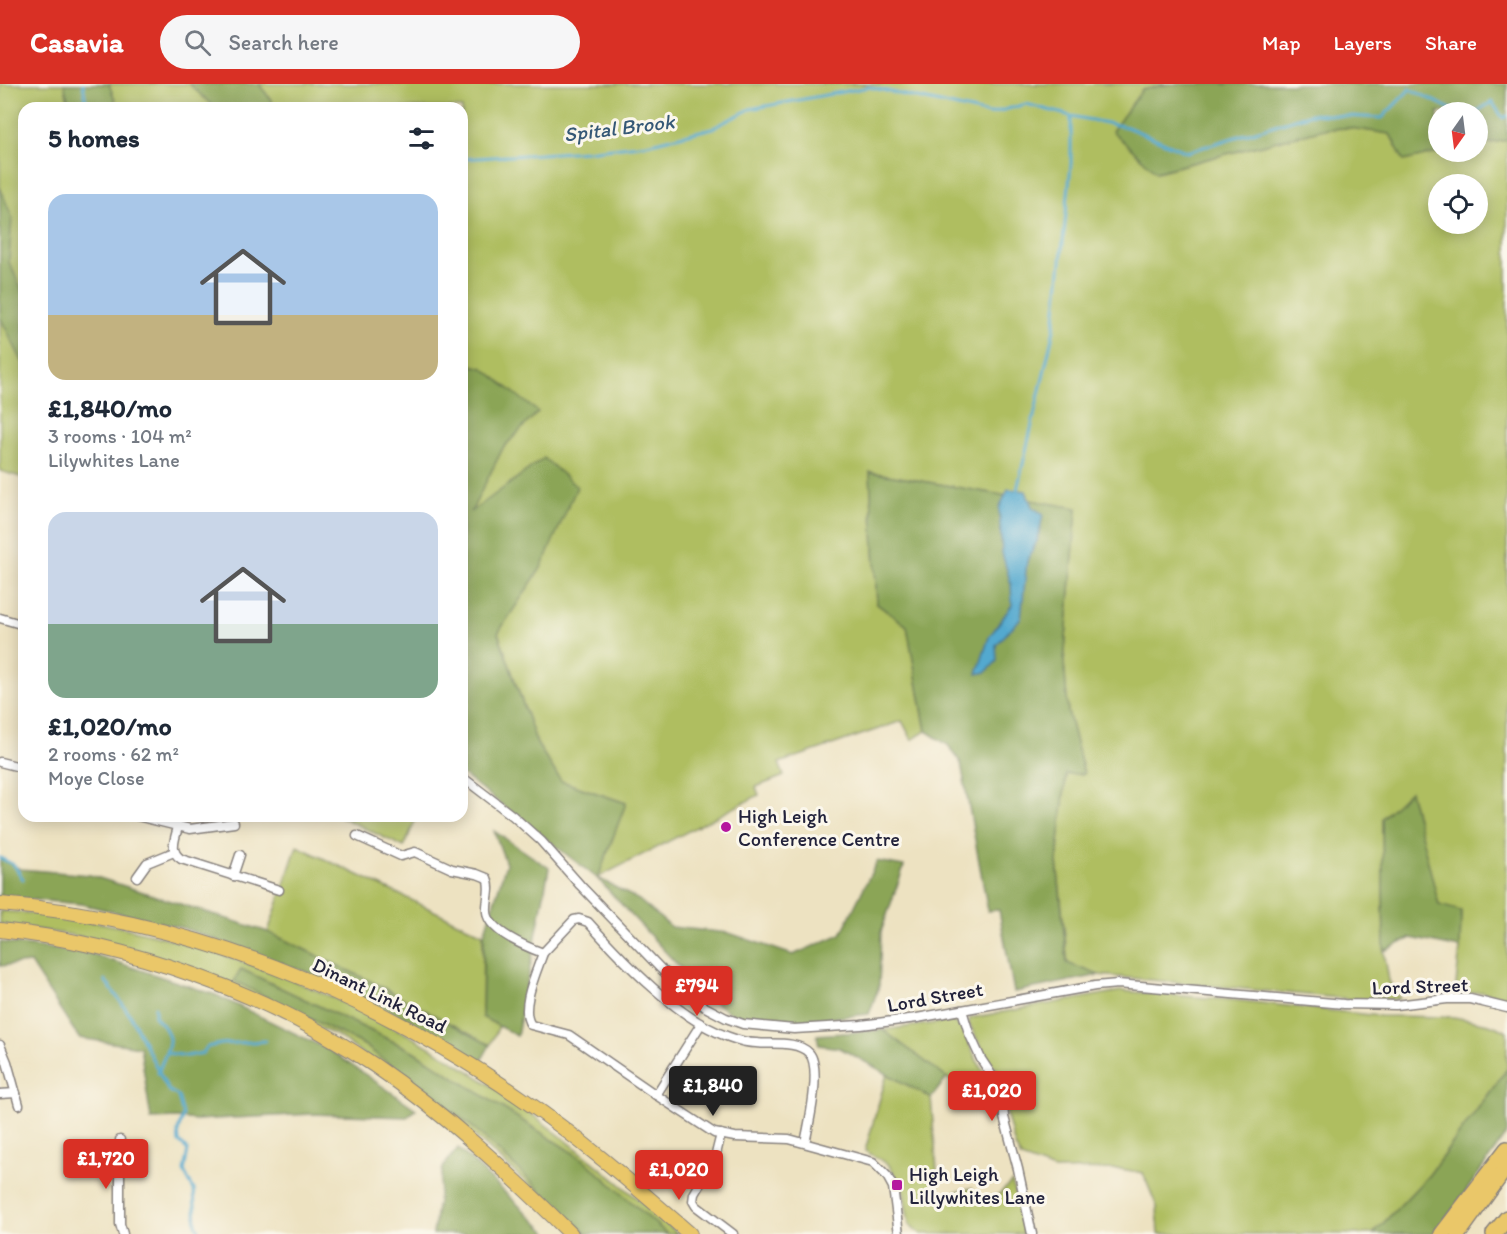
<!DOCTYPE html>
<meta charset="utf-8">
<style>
body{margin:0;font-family:Itim,sans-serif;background:#f6f6f7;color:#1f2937;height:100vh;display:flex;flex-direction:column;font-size:22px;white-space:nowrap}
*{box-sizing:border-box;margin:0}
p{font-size:20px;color:#747a83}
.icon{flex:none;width:33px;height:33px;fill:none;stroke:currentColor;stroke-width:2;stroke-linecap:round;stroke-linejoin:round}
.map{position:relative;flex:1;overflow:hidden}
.sheet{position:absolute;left:18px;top:18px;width:450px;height:720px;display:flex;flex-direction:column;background:#fff;border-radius:18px;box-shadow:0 3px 15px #0003}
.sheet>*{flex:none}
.needle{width:39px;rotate:194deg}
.controls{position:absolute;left:1428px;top:18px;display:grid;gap:12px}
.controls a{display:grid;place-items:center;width:60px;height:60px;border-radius:50%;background:#fff;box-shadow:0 3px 15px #0003;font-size:30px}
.price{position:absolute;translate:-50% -51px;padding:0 14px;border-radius:6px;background:#d93025;color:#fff;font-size:20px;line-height:39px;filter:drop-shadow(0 2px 3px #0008)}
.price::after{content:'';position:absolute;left:50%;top:36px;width:18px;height:14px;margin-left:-9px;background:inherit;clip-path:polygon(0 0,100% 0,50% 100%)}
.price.on{background:#222;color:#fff}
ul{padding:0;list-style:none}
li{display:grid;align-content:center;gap:12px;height:318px;padding:0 30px}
li span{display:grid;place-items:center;height:186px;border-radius:18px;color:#555}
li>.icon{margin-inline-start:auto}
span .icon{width:108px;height:108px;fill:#fffc;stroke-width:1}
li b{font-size:26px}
h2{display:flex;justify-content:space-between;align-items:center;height:72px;padding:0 30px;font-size:26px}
header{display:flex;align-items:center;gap:36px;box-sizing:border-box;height:84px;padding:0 30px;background:#d93025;color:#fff}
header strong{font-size:28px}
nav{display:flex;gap:33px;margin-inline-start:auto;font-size:21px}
.search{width:420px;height:54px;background:#f6f6f7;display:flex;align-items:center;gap:15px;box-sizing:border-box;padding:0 21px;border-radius:33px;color:#747a83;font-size:22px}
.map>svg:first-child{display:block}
.green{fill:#afbe60;stroke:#68704e;stroke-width:1.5;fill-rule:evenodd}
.forest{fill:#8ba556;stroke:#566448;stroke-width:1.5}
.water{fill:#52a9cf;stroke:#3a6685;stroke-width:1.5}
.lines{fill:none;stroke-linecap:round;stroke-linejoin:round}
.stream{stroke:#52a9cf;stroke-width:3}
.street-casing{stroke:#88827e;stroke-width:11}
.primary-casing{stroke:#88827e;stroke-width:16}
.highway-casing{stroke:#88827e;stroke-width:18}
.street{stroke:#fff;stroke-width:8}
.primary{stroke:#eac769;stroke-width:14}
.highway{stroke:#eac769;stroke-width:15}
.poi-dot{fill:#b5179e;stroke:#fbf7ec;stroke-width:2}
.labels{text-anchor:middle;stroke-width:6;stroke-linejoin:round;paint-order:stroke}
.poi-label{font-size:20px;fill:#22223b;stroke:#fbf7ec;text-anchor:start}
.street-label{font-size:20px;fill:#22223b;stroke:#fbf7ec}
.water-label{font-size:21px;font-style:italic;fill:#355876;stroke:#fbf7ec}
</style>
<header>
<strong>Casavia</strong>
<div class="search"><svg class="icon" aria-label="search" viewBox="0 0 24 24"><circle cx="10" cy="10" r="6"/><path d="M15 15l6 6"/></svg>Search here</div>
<nav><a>Map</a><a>Layers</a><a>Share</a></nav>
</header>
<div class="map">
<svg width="1507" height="1150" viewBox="0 0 1507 1150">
<rect width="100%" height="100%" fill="#fbf7ec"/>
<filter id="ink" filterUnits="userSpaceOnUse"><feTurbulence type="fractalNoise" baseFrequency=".0167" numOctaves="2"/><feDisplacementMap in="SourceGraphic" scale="12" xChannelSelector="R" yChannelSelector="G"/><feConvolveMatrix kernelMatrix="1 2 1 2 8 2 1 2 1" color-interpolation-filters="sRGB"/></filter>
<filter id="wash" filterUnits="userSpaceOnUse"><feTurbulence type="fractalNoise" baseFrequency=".008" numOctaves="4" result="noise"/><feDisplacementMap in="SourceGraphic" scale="24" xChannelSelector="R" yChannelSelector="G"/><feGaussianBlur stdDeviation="1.35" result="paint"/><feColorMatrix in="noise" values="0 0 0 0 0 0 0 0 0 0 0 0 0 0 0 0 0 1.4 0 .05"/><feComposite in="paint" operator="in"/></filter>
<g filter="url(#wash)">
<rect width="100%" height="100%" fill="#ede2c1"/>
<g class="green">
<path d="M0,0H202L225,24H24V394L0,387Z"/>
<path d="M259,0H1170L1142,6L1157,88L1324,45L1350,44L1390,50L1404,77L1441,68H1478V61L1507,56V913L1482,908L1455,910L1460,864L1461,827L1439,822L1410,708L1382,734L1384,867L1389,897L1400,915L1360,916L1099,891L1068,880L1057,778L1066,690L1084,689L1068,628L1064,578L1077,424L870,388L877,520L907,542L926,647L912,656L902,637L779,679L784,692L756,703L759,711L597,794L626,719L561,697L537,660L498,548L541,484L470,429L503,364L537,328L483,284L462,279V24H273L271,16ZM1438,100H1478V140H1438Z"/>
<path d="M339,732H417L404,763Z"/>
<path d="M297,762L483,850L482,933L499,942L490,961L378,901L268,848Z"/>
<path d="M0,827C163,835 347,906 483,996C552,1042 616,1095 678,1150H667L584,1076L413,967L241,885L235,897L364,961L475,1045L587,1150H580L553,1123L455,1034L336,951L113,860L72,851L0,840Z"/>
<path d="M1121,907L1233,916L1380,932L1454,933L1489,940L1507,947V985L1429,1091L1373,1150H1159L1157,1123L1143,1089L1121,1085L1054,1086L1021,1074L1015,1062L1007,1032L1003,993L987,973L969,940L970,934Z"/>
<path d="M951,937L957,940L963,947L977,977L995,1005V1035L947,994L883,946Z"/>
<path d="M887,990L931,1014L939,1112L972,1104L976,1116L998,1111L1012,1098L1026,1150H921L909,1140L903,1103L888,1080L865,1067Z"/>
</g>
<g class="forest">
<path d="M64,0H109L118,24H70Z"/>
<path d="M189,0H259L271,16L273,24H215Z"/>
<path d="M1170,0H1507V56L1478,61V28H1438V68H1441L1404,77L1390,50L1350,44L1324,45L1156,88L1112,47L1142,6Z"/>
<path d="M0,103L12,133L9,178L24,210V281L0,233Z"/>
<path d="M462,279L483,284L538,328L503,364L471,428L544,374L577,403L541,484L498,549L537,660L561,697L626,719L598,794L639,816L671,843L729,849L793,871L841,850L877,777L904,782L881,848L879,902L869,930L774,940L735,932L708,914L597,794L462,690Z"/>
<path d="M870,388L1077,424L1064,578L1068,628L1084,690H1066L1057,778L1067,879L1099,891L1014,908L999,826L988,827L961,679L948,661L926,647L907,542L877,520Z"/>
<path d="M1410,707L1439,821L1461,827L1460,864L1411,854L1384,867L1382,734Z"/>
<path d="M494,747L549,784L517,952L482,933L484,850L506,780Z"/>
<path d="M0,774L20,785L90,791L268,848L378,901L490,961L481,977L409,936L306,888L183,844L81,820L0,813Z"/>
<path d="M0,858L92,870L216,911L329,966L416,1025L407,1033L312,1030L196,1036L179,1034L151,1035L140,963L79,954L30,879L0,882Z"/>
<path d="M241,885L413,967L584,1076L667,1150H587L475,1045L364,961L234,897Z"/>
<path d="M883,946L947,994L931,1014L840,964L819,961L817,951Z"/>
<path d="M1507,985V1049L1436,1150H1373L1429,1091Z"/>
<path d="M458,1064L549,1150H433L443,1083Z"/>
</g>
<path class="water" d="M1008,405L1026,407L1032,423L1043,430L1038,455L1027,477L1021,534L996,561L997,577L986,588L977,590L989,553L1012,521L1011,500L1002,469L999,425Z"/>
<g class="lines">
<g class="stream">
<path d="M83,0L86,19L92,24"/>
<path d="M1476,28L1492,18L1503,34L1507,32"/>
<path d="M462,75L587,67L647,60L713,44L750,25L869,3L989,30L1026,20L1071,32L1127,43L1187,68L1311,30L1382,34L1410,5L1457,28"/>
<path d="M1017,406L1054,245L1071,81V32"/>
<path d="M0,774L14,781L23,795"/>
<path d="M105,896L130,931L168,1006L178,1012L183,1031L178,1047L179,1058L188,1066L184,1087L194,1106L196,1141L201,1150"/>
<path d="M155,923V933C180,956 166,964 158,989"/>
<path d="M168,969L187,972L203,969L207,963L221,960L265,957"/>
</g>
</g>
</g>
<g filter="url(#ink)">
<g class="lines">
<g class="street-casing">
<g id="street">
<path d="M0,534L24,541"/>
<path d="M0,678L24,684"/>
<path d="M462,693L513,732L541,757L580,801L661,885L705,923L726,934L743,940L794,945L861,941L917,934L1095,902L1118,900L1344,920L1396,921L1447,915H1470L1507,924"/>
<path d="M137,732L190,745L234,739"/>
<path d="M178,743C175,755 169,767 181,775L279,806"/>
<path d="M357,752L401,772L415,768L452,785L477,790L487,794C492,805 486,816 487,828C488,847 527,863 543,869"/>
<path d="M233,792L240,771"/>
<path d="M137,793L147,779L174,768"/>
<path d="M962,926L969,949L981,975L1002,1007L1004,1033L1018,1085L1032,1150"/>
<path d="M0,961L7,978L19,1021"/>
<path d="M0,1010L16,1009"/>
<path d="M656,1011L701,940"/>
<path d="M721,1050L715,1074L694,1110L693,1117L696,1122L733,1150"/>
<path d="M120,1056V1140L123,1150"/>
<path d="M805,1059C809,1040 822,983 809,969C797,956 771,961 756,959C747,959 737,956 729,953C679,936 623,877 588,838L579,835L574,836L543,869C537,887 519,925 531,941L569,951L656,1011L714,1049L735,1053L789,1055L873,1078L887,1092L893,1103L899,1150"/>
</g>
</g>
<g class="primary-casing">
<g id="primary">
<path d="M0,820C189,835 369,908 524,1016C583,1056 636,1103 690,1150"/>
<path d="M0,846C129,860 266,908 374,981C446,1030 509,1089 571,1150"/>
</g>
</g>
<g class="highway-casing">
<g id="highway">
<path d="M1442,1150L1507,1065"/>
<path d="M1458,1150L1507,1082"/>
<path d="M1494,1150L1507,1134"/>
</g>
</g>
<use href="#street" class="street"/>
<use href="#primary" class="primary"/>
<use href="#highway" class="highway"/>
</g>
</g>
<g class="poi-dot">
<circle cx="726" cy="743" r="6"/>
<rect x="891" y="1095" width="12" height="12" rx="3"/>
</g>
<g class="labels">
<g class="poi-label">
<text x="738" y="739">High Leigh<tspan x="738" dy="23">Conference Centre</tspan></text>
<text x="909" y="1097">High Leigh<tspan x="909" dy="23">Lillywhites Lane</tspan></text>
</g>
<g class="street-label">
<text transform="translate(1420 902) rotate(-2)" y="7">Lord Street</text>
<text transform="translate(380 911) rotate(26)" y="7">Dinant Link Road</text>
<text transform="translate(935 913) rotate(-10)" y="7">Lord Street</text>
</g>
<g class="water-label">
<text transform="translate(619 44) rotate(-7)" y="7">Spital Brook</text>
</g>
</g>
</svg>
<div class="controls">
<a><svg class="needle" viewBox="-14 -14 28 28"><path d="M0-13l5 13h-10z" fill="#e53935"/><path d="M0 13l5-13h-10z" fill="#747a83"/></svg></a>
<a><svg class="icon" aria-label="locate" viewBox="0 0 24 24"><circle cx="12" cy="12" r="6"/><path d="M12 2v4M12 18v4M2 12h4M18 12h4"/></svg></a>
</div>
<b class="price" style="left:697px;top:933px">£794</b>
<b class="price on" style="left:713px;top:1033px">£1,840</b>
<b class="price" style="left:992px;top:1038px">£1,020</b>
<b class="price" style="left:106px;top:1106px">£1,720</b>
<b class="price" style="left:679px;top:1117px">£1,020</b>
<section class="sheet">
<h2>5 homes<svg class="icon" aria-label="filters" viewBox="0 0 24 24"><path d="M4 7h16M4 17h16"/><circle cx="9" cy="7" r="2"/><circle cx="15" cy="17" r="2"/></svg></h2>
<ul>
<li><span style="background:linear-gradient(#a9c7e8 65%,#c2b280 0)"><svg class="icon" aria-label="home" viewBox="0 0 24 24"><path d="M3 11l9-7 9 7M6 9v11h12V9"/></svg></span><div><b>£1,840/mo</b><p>3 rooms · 104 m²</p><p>Lilywhites Lane</p></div></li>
<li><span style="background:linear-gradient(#c9d6e8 60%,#7fa58c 0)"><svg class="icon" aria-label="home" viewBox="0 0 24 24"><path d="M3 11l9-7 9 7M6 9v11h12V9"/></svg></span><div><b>£1,020/mo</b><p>2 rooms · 62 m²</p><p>Moye Close</p></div></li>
</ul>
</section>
</div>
